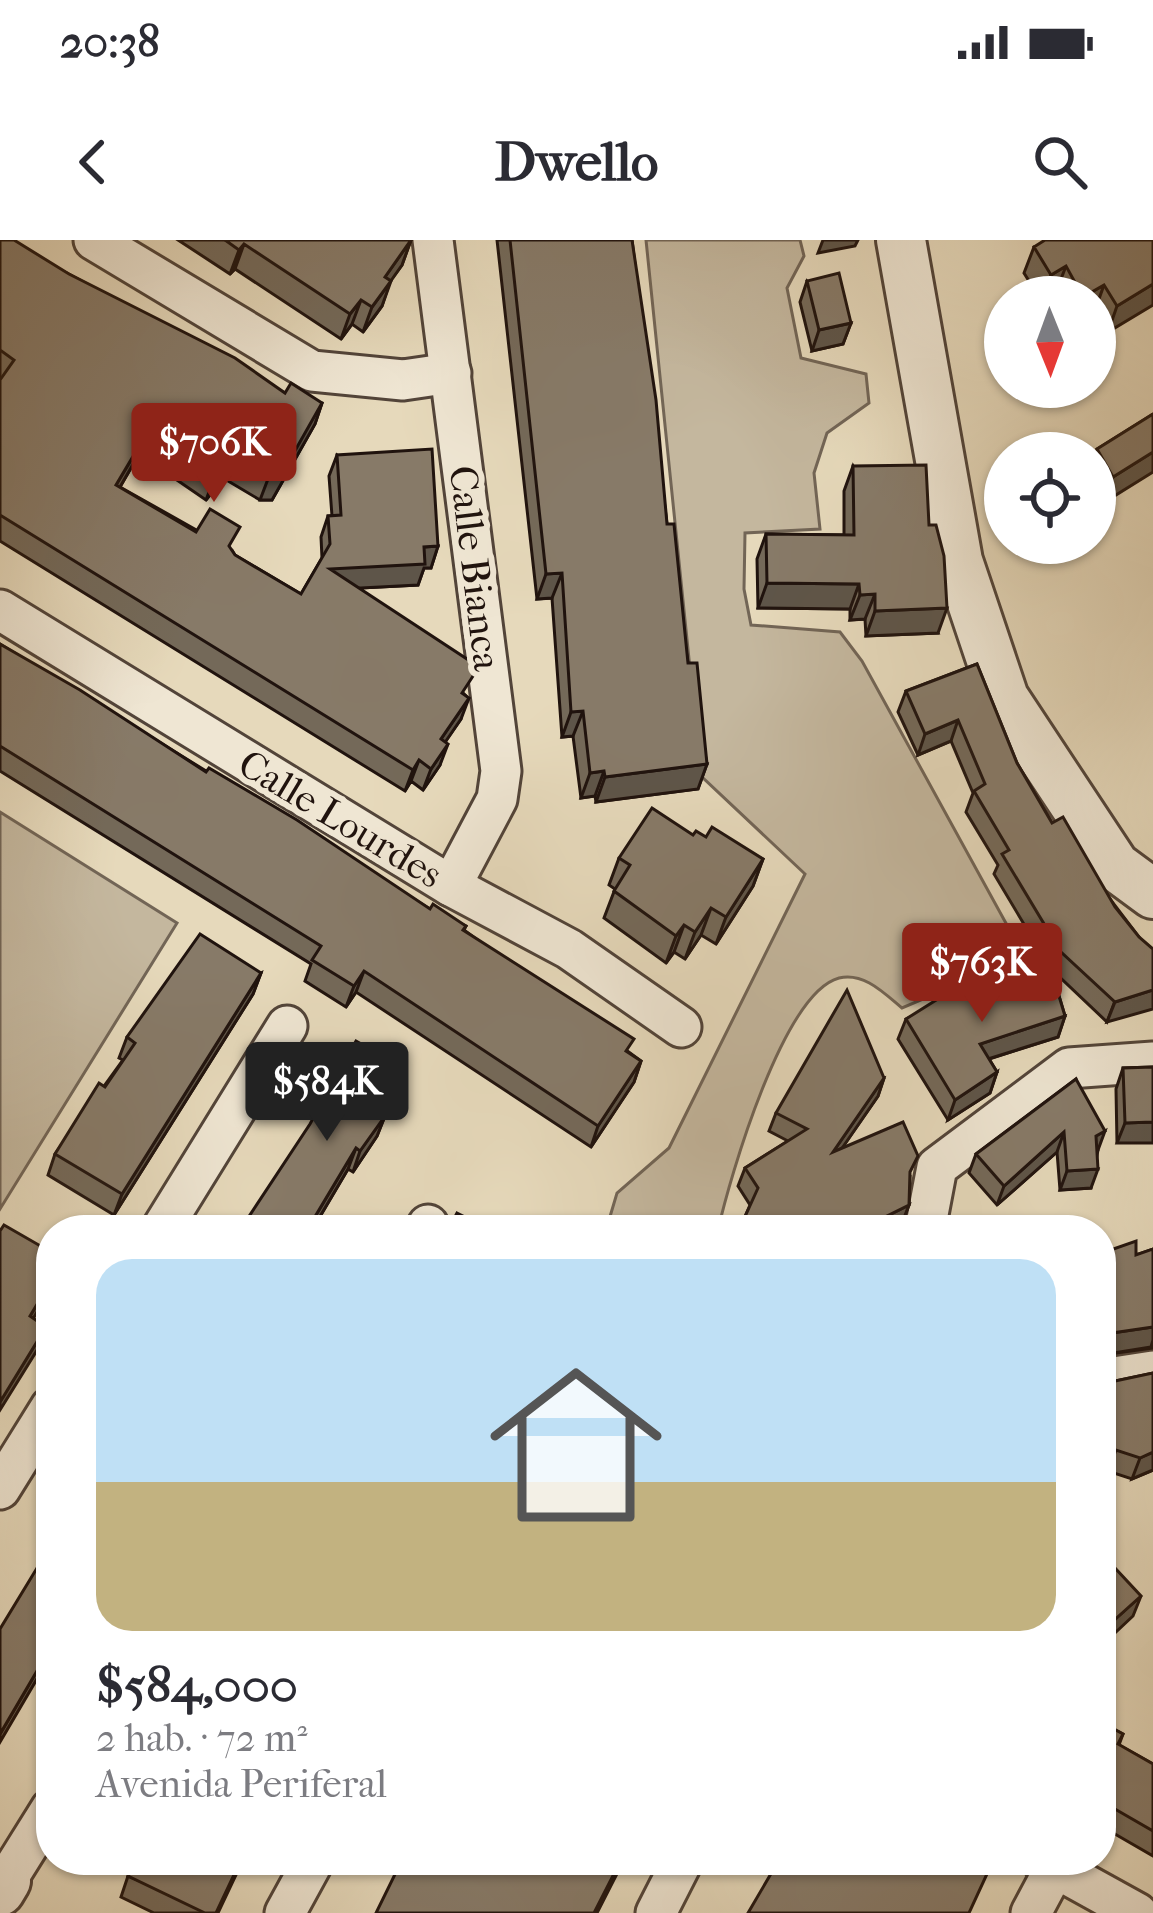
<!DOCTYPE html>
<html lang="es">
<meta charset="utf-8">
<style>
body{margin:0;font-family:"IM FELL French Canon",serif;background:#f7f7f7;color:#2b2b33;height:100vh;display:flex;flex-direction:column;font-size:45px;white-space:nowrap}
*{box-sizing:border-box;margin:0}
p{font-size:39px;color:#7c7c81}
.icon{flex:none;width:66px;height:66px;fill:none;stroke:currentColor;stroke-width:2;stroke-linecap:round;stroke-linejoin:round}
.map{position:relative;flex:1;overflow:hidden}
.drawer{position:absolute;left:36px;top:975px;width:1080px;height:660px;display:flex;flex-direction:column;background:#fff;border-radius:48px;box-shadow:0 3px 9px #0004}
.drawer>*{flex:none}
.needle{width:78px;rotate:179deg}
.tools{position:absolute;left:984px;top:36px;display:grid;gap:24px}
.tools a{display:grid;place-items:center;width:132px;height:132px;border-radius:50%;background:#fff;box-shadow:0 3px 9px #0004;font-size:60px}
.price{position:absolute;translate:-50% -102px;padding:0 27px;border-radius:12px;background:#8f2418;color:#fff;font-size:39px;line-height:78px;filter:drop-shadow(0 3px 6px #0008)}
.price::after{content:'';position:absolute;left:50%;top:72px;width:36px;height:27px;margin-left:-18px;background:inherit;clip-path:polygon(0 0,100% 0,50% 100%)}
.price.selected{background:#222;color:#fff}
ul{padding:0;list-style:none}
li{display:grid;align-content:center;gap:24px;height:636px;padding:0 60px}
li span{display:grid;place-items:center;height:372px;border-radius:36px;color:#555}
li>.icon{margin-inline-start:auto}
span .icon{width:216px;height:216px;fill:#fffc;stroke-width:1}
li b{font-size:51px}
.status{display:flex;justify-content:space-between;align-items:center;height:84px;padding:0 60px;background:#fff;direction:ltr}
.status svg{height:33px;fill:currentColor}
header{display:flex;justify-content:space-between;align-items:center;height:156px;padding:0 60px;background:#fff;font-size:54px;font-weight:700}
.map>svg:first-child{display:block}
.green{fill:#c4b79e;stroke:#726556;stroke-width:3}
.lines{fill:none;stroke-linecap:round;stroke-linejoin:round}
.minor-casing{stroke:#524439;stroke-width:45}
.tertiary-casing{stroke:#524439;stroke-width:54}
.minor{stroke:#efe6d3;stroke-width:39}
.tertiary{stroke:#efe6d3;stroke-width:48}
.wall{fill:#746959;stroke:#20130e;stroke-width:3}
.shaded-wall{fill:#5e5549;stroke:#20130e;stroke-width:3}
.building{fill:#877a68;stroke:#20130e;stroke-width:3}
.labels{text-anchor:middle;stroke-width:12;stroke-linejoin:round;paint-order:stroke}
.street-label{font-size:39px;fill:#20130e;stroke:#efe6d3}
</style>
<div class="status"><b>20:38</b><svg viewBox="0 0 49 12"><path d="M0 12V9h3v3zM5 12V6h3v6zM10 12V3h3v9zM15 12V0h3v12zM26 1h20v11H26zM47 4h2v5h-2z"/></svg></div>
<header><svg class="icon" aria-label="back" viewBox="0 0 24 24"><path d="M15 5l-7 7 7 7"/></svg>Dwello<svg class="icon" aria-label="search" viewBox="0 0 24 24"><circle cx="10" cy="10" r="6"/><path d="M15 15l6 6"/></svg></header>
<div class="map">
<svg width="1153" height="1673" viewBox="0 0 1153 1673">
<rect width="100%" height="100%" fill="#e6d9bb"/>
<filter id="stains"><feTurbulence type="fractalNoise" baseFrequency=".00167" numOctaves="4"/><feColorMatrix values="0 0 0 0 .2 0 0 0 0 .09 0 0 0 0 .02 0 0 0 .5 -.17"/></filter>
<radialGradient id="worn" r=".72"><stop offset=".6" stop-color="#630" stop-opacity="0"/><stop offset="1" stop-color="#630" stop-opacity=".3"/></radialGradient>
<g class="green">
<path d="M646,0H800L804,16L787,48L801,118L866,134L869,163L827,193L814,233L820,289L745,293L744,349L751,385L840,392L862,421L1024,716L902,768C884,753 864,732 839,738C783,753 730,937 718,990H606L617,953L669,908L805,634L701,536Z"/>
<path d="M0,572L177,683L0,969Z"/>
</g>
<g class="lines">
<g class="minor-casing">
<g id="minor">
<path d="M94,0L312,131L403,140L451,133"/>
<path d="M433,0L501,531L497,559L451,646"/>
<path d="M0,370L451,646L569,709L681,787"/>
<path d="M161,990L287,786"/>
<path d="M425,990L428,985"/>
<path d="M925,990L937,927L1069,828L1153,822"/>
<path d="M1101,1139L1153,1131"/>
<path d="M0,1249L51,1167"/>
<path d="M1041,1620L1137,1673"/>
<path d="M0,1638L6,1641L51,1569"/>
<path d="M285,1673L314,1620"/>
<path d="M656,1673L683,1620"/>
<path d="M1031,1673L1055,1628"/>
</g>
</g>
<g class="tertiary-casing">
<g id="tertiary">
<path d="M901,0L958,321L1004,458L1115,626L1153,654"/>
<path d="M0,1651L6,1641"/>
</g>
</g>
<use href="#minor" class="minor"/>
<use href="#tertiary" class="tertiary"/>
</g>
<g class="wall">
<path d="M0,0L69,34L285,153L322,163L315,184L272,260H260L223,238L206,260L139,214L120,247L232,310L235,315L301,354L322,318L321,297L328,276H332L329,236L337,215L438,306L431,328H424L418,345L360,348L466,456L461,479L445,502L440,525L423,550L411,541L405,551L0,301V140L2,138L0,137Z"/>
<path d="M178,0H411L402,25L390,41L382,66L363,92L352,84L341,99L235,29L230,34Z"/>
<path d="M497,0H632L667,284L688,423L707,524L698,549L596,562L595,556L581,558L573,496L562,497L552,358L537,359Z"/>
<path d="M1153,0L1108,92L1095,71V57H1059L1056,52L1048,57H1039L1024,33L1034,7Z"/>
<path d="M807,41L851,83L843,104L812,111L800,62Z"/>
<path d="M1153,174L1103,263L1095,249L1097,209Z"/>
<path d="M853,226L938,393L866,396L865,379L850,380V369L758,368L757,319L766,294L844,295V251Z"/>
<path d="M0,404L430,669L466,686L464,690L641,821L634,842L591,907L356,752L346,767L305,741L311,724L0,531Z"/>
<path d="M977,424L1017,523L1052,583L1139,697L1107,782L1051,729L1065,776L1058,797L989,819L997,832L990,853L948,880L898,799L906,779L951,757L1049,726L994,634L998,625L966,572L973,553L951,501L918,515L898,472L906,451Z"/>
<path d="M693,595L706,597L763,619L753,646L716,704L701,695L685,719L674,712L666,723L604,678L615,649L609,645L619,618Z"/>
<path d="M261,733L253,754L114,975L48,935L55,914L123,820L119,818L127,797Z"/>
<path d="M400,826L393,847L379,871L385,876L377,896L353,932L348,929L312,990Z"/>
<path d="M1153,827L1117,903L1116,849L1123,828Z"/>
<path d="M884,838L878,856L842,908L910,936L909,965L902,983L889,990H739L750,965L738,946L745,928L788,901L769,891L776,873Z"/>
<path d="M1076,839L1098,910L1091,948L1060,950L1057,912L997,965L969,933L976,914Z"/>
<path d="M1153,1009V1108L1101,1115L1102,1013L1136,1015Z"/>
<path d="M1153,1133V1230L1132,1239L1108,1231L1101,1234V1144Z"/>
<path d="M1101,1482L1123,1494L1119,1505L1153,1524V1616L1101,1586Z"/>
<path d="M128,1636L218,1673H154L121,1657Z"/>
</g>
<g class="shaded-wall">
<path d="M411,0L402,25L376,62L385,37Z"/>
<path d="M823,0H858L855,6L818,13Z"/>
<path d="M244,4L235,29L230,34L239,10Z"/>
<path d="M1066,26L1056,52L1048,57H1043L1051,35Z"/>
<path d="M391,41L382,66L363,92L372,67Z"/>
<path d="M1153,44V65L1108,92L1117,66Z"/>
<path d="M1104,45L1095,70V57H1083Z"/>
<path d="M361,60L352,84L341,99L350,74Z"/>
<path d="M851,83L843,104L812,111L819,90Z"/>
<path d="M322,163L315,184L272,260H260L268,239Z"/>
<path d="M147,193L139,214L109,266L116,245Z"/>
<path d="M1153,212V232L1103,263L1113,237Z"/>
<path d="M230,216L223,238L206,260L214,239Z"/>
<path d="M438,306L431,328H424L418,345L323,350L330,329L424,307Z"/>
<path d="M562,333L552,358L537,359L546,334Z"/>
<path d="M767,343L859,344L850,369L758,368Z"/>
<path d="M875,354L865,379L850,380L860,355Z"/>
<path d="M947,368L938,393L866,396L875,371Z"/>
<path d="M469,458L461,479L433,520L441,499Z"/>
<path d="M583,471L573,496L562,497L571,472Z"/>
<path d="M958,480L951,501L918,515L925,494Z"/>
<path d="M448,504L440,525L423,550L431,529Z"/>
<path d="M419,520L411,541L405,551L413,530Z"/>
<path d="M707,524L698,549L596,562L605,537Z"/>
<path d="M604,531L595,556L581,558L590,533Z"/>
<path d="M763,619L753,646L716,704L726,677Z"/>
<path d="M711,668L701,695L685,719L695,692Z"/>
<path d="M684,685L674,712L666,723L676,696Z"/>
<path d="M364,731L356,752L346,767L354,746Z"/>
<path d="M261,733L253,754L114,975L122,954Z"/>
<path d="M1153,750V769L1107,782L1115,762Z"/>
<path d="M1065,776L1058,797L972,824L980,804Z"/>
<path d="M641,821L634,842L591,907L598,886Z"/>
<path d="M400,826L393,847L368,890L376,869Z"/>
<path d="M997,832L990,853L948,880L955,860Z"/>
<path d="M884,838L878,856L827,930L833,912Z"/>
<path d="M385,876L377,896L353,932L360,911Z"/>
<path d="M1153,882V903H1117L1125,883Z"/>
<path d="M1105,891L1098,910L1089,916L1096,896Z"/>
<path d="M1064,892L1057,912L997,965L1004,946Z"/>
<path d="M356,908L348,929L312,990H307Z"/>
<path d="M1098,929L1091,948L1060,950L1067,931Z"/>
<path d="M909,965L902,983L889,990H876L879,980Z"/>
<path d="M51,1041V1049L22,1097L30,1076Z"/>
<path d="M46,1087L39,1107L0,1170V1162Z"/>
<path d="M1153,1087V1100L1151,1107L1101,1115V1105L1105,1094Z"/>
<path d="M1116,1210L1108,1231L1101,1234L1103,1215Z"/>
<path d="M1153,1212V1230L1132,1239L1140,1218Z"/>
<path d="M1141,1356L1133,1376L1101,1406V1392Z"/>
<path d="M51,1407V1415L0,1502V1494Z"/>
<path d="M241,1620H243L218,1673H216Z"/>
<path d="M621,1620H624L597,1673H594Z"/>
</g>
<g class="building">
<path d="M0,0H14L69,34L235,118L285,153L291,143L322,163L279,239H268L230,216L214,239L147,193L116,245L196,292L210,269L240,287L229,306L235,315L301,354L330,304L328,276L341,275L337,215L432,209L438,306L424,307L425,324L330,329L473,423L475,433L462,453L469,458L441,499L448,504L431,529L419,520L413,530L0,275V140L14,120L0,110Z"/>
<path d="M225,0H411L385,37L391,41L372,67L361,60L350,74L244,4L239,10Z"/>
<path d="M510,0H632L656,160L667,284H674L688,423H697L707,524L605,537L604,531L590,533L583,471L571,472L562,333L546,334Z"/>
<path d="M1045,0H1153V44L1117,66L1104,45L1083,57L1066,26L1051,35L1034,7Z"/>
<path d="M839,33L851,83L819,90L807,41Z"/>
<path d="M1153,174V212L1113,237L1097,209Z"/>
<path d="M926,225L929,285H936L944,316L947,368L875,371V354L860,355L859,344L767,343L766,294L854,295L853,226Z"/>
<path d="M0,404L80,450L206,532L209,528L297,580L430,669L433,664L466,686L463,690L634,799L626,811L641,821L598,886L364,731L354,746L312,720L321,706L0,506Z"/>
<path d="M977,424L1017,523L1052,583L1063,577L1115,667L1139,697L1153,709V750L1115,762L1061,712L1002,614L1009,610L974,551L985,544L958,480L925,494L906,451Z"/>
<path d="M652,568L693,595L696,591L706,597L712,587L763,619L726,677L711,668L695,692L684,685L676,696L614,651L630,625L619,618Z"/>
<path d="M200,694L261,733L122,954L55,914L99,843L105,847L135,803L127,797Z"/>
<path d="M1050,726L1065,776L980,804L997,832L955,860L906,779L949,752L951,757Z"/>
<path d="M847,750L884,838L833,912L903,882L918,916L910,932L909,965L879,980L883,989L881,990H739L758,948L745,928L807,889L776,873Z"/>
<path d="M356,801L400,826L376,869L385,876L360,911L356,908L307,990H240L310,884Z"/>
<path d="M1153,827V882L1125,883L1123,828Z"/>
<path d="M1076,839L1105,891L1096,896L1098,929L1067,931L1064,892L1004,946L976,914Z"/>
<path d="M457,973L491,990H448Z"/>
<path d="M4,985L51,1012V1041L30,1076L46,1087L0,1162V991Z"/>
<path d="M1136,1001V1015L1153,1009V1087L1105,1094L1101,1093V1041L1113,1045L1102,1013Z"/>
<path d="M1153,1133V1212L1140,1218L1116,1210L1103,1215L1101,1211V1144Z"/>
<path d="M51,1305V1407L0,1494V1389Z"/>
<path d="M1101,1313L1141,1356L1101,1392Z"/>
<path d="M1101,1482L1123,1494L1118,1504L1153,1524V1591L1101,1561Z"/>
<path d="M136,1620H241L216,1673H205L128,1636Z"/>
<path d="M402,1620H621L594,1673H376Z"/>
<path d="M779,1620H991L993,1621L969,1673H748Z"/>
</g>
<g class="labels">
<g class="street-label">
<text transform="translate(476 328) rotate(83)" y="14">Calle Bianca</text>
<text transform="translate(341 578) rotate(31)" y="14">Calle Lourdes</text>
</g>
</g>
<rect width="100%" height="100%" filter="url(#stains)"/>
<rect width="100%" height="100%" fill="url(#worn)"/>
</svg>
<div class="tools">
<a><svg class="needle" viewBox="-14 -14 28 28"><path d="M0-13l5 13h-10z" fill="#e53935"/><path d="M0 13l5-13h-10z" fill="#7c7c81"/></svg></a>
<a><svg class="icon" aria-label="locate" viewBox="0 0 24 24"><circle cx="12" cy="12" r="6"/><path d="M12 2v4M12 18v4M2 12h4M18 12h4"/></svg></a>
</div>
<b class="price" style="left:214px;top:265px">$706K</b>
<b class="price" style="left:982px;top:785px">$763K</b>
<b class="price selected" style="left:327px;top:904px">$584K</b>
<section class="drawer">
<ul>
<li><span style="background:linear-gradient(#bfe0f5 60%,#c2b280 0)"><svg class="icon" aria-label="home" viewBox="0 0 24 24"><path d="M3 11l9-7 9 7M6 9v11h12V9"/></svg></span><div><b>$584,000</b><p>2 hab. · 72 m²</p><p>Avenida Periferal</p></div></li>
</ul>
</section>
</div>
